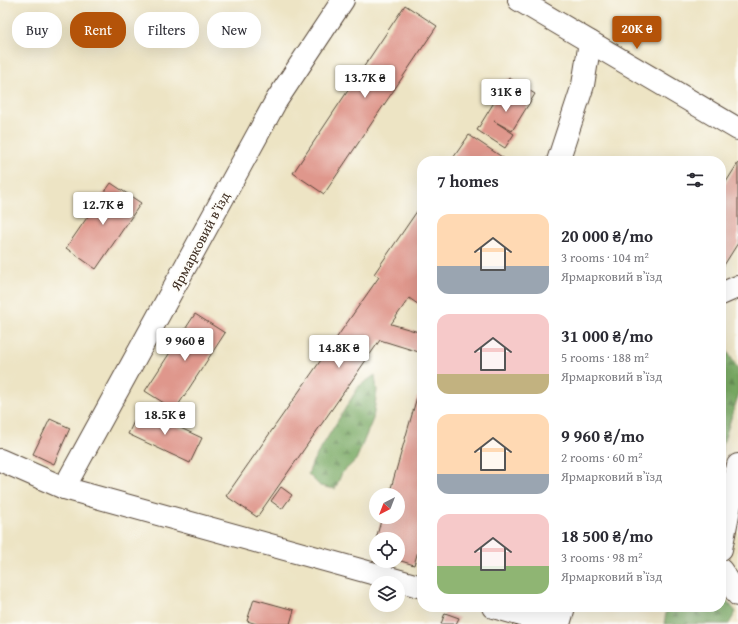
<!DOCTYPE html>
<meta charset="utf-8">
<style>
body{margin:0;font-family:"Gentium Book Plus",serif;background:#f7f7f7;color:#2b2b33;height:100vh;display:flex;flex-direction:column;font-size:15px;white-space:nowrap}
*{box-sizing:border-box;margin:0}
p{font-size:13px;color:#7c7c81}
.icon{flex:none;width:22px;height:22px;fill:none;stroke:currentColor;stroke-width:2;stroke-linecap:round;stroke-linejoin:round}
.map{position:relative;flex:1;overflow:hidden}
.details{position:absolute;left:417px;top:156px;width:309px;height:456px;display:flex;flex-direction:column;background:#fff;border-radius:16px;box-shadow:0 4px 16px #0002}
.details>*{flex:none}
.hud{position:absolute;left:12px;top:12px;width:345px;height:36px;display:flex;gap:8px}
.needle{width:26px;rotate:222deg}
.buttons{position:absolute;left:369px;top:488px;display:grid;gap:8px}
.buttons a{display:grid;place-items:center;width:36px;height:36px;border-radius:50%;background:#fff;box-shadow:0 4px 16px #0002;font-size:20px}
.price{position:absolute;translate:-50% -34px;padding:0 9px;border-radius:4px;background:#fff;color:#222;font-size:13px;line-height:26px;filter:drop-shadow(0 1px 2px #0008)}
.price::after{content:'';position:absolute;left:50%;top:24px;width:12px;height:9px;margin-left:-6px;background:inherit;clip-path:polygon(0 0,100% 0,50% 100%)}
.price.selected{background:#b45309;color:#fff}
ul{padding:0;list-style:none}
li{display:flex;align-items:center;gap:12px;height:100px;padding:0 20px}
li span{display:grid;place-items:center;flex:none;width:112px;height:80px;border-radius:12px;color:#555}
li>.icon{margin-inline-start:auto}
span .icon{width:48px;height:48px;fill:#fffc;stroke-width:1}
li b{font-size:17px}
h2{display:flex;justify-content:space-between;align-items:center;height:48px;padding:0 20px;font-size:17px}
.tag{padding:0 14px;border-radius:16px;background:#fff;box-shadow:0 4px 16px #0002;font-size:14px;line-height:36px}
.tag.selected{background:#b45309;color:#fff}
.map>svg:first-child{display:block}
.forest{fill:url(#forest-firs);stroke:#5a6a41}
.building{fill:#df978c}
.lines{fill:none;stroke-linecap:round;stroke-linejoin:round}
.minor-casing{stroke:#564637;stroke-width:24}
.minor{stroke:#fff;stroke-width:22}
.labels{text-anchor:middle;stroke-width:4;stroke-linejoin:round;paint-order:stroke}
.street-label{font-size:14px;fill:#3b2a1e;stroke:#fdfcf7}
</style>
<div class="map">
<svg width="738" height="624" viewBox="0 0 738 624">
<defs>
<pattern id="forest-firs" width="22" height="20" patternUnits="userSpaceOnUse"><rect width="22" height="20" fill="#78a964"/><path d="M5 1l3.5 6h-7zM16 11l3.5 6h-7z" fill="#648a52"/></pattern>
</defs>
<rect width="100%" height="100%" fill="#fdfcf7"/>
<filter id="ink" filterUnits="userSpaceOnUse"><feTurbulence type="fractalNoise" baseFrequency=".025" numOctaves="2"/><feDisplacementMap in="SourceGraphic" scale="8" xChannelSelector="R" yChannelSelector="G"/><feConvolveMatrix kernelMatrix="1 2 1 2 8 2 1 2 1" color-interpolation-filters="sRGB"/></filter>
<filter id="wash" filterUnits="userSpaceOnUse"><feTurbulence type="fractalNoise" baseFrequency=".012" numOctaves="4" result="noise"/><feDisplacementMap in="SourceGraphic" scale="16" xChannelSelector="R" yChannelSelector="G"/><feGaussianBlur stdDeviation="0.9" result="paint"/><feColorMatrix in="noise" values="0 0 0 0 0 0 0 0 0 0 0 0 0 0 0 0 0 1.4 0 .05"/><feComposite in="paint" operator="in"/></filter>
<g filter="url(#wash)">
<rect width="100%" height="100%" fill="#ede4c4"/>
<g class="forest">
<path d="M721,341L738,369V396L722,447L721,459Z"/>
<path d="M375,375L377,391L373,419L356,460L342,473L335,489L320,486L308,474L313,461L359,386Z"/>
<path d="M721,593L736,612L729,624H664L667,607H721Z"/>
</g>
<g id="blocks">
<g class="building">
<path d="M405,5L437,26L324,194L293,173Z"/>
<path d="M509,78L535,94L512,131L494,121L514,134L505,148L477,130Z"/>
<path d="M469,135L508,161H451Z"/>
<path d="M738,163V243L721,270V190Z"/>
<path d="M111,183L141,203L96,269L66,248Z"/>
<path d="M422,204V307L409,298L391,324L422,333V353L380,340L257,517L226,496L379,277L374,274Z"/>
<path d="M195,314L225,333L175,410L145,391Z"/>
<path d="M417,397L422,398V537L414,565L398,560V539H376L382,517H398V495H389Z"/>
<path d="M140,409L202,438L190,463L128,434Z"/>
<path d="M50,419L70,428L54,464L33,454Z"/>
<path d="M281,487L292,495L282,509L271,501Z"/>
<path d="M254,599L294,610L290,624H257L247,621Z"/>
<path d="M445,613L459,618L456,624H441Z"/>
</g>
</g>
</g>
<g filter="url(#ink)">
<use href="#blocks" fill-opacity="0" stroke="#564637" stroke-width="1"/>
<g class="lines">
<g class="minor-casing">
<g id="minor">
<path d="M519,0L738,129"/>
<path d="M558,161L583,85L590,42"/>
<path d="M721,294L737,287"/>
<path d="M0,460L64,488L422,587"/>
<path d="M64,488L276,101L343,0"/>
<path d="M721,549L738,465"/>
<path d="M721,570L738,595"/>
<path d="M493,607L554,624"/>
<path d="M559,624L564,607"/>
</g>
</g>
<use href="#minor" class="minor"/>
</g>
</g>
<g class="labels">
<g class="street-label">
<text transform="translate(200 241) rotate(-62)" y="5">Ярмарковий вʼїзд</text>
</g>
</g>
</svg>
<div class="buttons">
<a><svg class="needle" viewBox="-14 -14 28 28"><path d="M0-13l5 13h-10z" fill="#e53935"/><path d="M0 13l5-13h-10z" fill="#7c7c81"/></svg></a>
<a><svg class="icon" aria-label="locate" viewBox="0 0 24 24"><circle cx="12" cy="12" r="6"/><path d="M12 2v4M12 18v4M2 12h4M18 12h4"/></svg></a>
<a><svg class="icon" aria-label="layers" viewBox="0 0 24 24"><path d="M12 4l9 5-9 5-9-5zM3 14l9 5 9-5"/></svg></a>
</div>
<b class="price selected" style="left:637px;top:50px">20K ₴</b>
<b class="price" style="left:365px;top:99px">13.7K ₴</b>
<b class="price" style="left:506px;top:113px">31K ₴</b>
<b class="price" style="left:103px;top:226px">12.7K ₴</b>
<b class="price" style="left:185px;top:362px">9 960 ₴</b>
<b class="price" style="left:339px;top:369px">14.8K ₴</b>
<b class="price" style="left:165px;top:436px">18.5K ₴</b>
<div class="hud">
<a class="tag">Buy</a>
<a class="tag selected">Rent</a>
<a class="tag">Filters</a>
<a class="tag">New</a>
</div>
<section class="details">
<h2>7 homes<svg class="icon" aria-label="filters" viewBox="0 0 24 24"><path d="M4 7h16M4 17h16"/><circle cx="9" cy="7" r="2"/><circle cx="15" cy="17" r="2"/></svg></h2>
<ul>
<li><span style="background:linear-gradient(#ffd9b3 65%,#9aa5b1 0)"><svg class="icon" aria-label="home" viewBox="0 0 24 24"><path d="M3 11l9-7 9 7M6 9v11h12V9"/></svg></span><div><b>20 000 ₴/mo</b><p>3 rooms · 104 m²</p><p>Ярмарковий вʼїзд</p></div></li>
<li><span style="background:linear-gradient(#f6c9c9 75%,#c2b280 0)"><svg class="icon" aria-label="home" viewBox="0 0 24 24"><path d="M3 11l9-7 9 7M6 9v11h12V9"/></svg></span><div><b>31 000 ₴/mo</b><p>5 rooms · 188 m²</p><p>Ярмарковий вʼїзд</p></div></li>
<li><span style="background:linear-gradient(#ffd9b3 75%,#9aa5b1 0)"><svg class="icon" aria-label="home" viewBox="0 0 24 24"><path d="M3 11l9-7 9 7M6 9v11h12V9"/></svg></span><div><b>9 960 ₴/mo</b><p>2 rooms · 60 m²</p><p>Ярмарковий вʼїзд</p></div></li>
<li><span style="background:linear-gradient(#f6c9c9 65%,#8fb573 0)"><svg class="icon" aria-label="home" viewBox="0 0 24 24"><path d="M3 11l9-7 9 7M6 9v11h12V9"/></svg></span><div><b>18 500 ₴/mo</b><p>3 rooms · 98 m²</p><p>Ярмарковий вʼїзд</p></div></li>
</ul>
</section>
</div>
